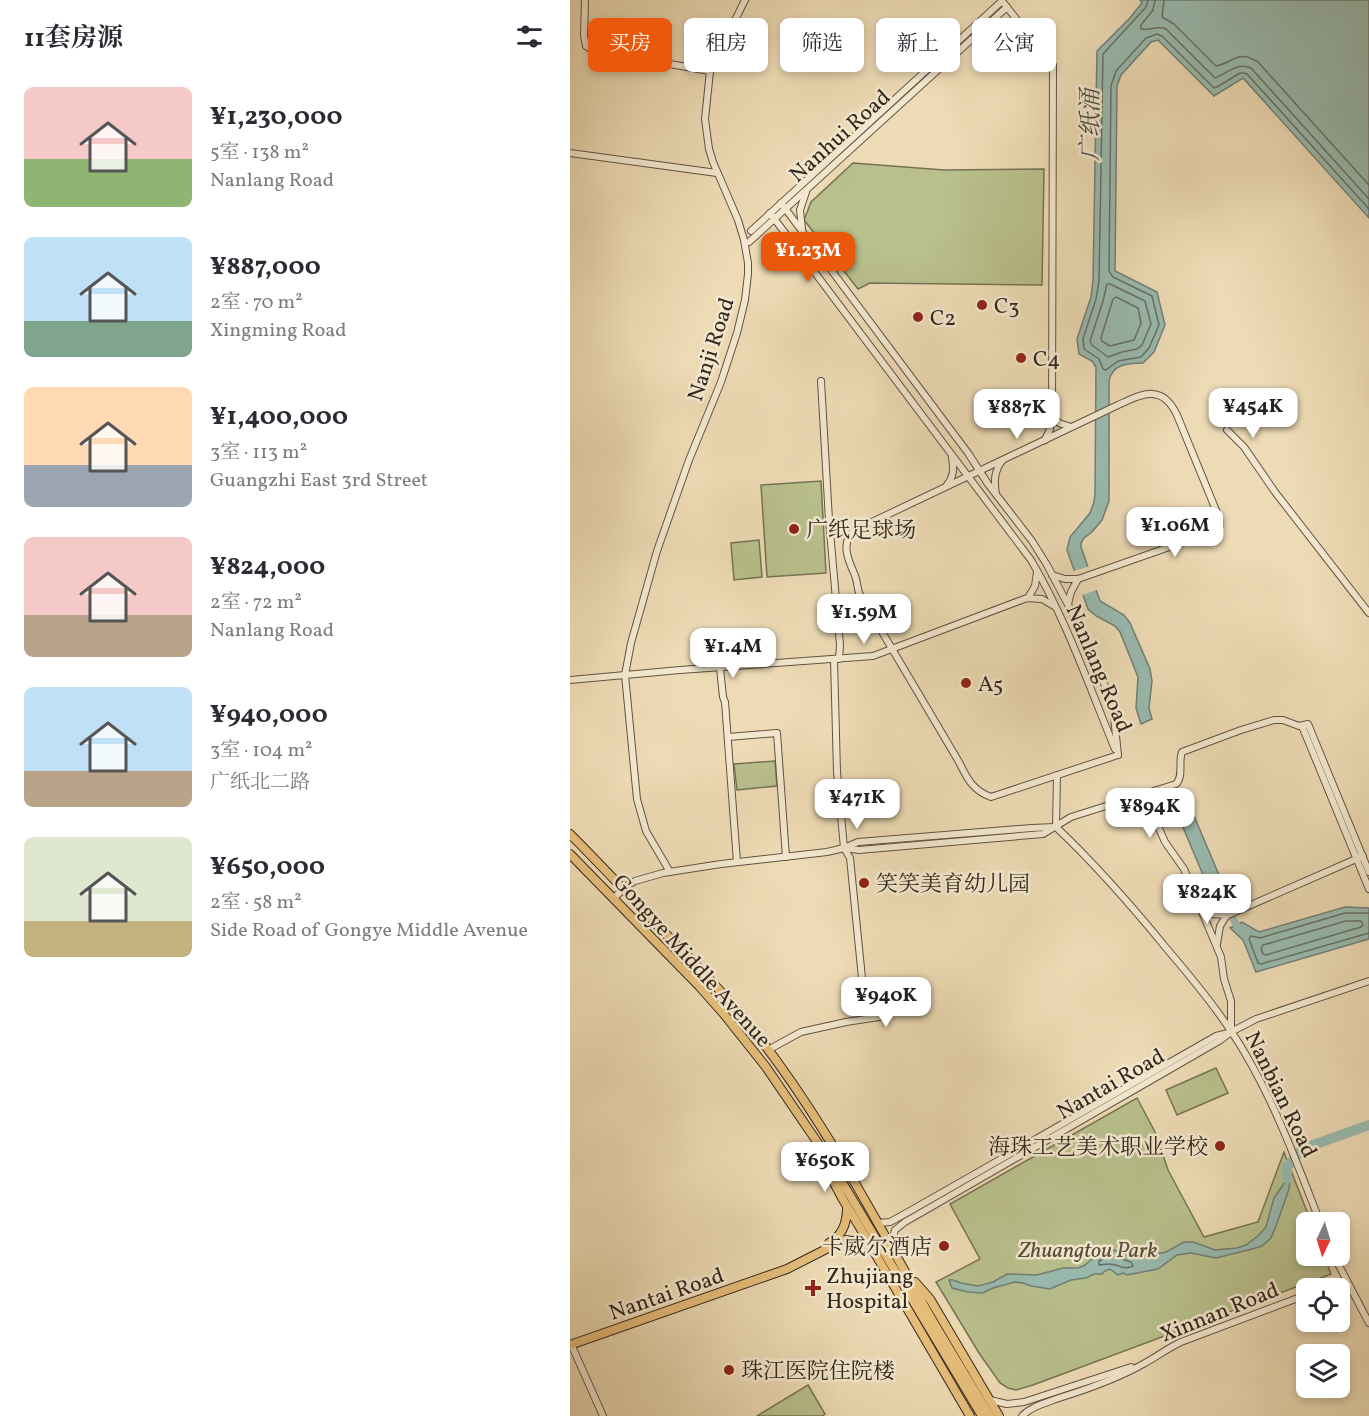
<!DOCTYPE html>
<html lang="zh">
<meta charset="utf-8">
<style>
body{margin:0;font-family:Vollkorn,"Noto Serif SC",serif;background:#f2f2f3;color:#2b2b33;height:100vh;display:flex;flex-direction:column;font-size:22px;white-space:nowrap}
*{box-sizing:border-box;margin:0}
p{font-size:20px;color:#7c7c81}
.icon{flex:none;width:33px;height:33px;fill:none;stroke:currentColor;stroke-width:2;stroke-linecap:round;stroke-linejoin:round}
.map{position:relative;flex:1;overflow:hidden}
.details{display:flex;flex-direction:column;background:#fff;width:570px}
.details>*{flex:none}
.top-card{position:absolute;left:18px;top:18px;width:570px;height:54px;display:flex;gap:12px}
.needle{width:39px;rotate:184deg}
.buttons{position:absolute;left:726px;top:1212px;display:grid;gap:12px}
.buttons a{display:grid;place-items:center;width:54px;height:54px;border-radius:9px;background:#fff;box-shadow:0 3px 9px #0003;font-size:30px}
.price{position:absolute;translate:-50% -51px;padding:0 14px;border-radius:12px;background:#fff;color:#222;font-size:20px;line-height:39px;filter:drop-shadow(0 2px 3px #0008)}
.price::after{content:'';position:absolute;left:50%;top:36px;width:18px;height:14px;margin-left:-9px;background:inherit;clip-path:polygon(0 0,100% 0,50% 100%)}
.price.current{background:#ea580c;color:#fff}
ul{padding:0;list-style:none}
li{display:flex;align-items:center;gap:18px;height:150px;padding:0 24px}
li span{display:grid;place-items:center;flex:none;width:168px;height:120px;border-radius:9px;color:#555}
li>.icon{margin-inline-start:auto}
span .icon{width:72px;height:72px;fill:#fffc;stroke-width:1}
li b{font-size:26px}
h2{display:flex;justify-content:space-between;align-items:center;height:72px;padding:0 24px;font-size:26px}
.pill{padding:0 21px;border-radius:9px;background:#fff;box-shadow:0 3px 9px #0003;font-size:21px;line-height:54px}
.pill.current{background:#ea580c;color:#fff}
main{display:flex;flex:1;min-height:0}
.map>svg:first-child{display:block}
.green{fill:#b9c08d;stroke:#767355;stroke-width:1.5}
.water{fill:#99bbb0;stroke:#707f75;stroke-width:1.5}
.pier{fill:#eddbb5}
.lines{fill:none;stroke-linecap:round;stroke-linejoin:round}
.shore{stroke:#667066;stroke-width:1.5}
.canal{stroke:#99bbb0;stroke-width:7}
.river{stroke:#99bbb0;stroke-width:10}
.minor-casing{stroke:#625343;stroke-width:8}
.major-casing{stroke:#33261d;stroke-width:10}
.minor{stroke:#f3e8cf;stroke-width:6}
.major{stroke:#e6be7a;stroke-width:8}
.poi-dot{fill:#8f2418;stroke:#f3e8cf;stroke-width:2}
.labels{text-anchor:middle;stroke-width:5;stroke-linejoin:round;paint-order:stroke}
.street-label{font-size:22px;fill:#33261d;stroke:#f3e8cf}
.poi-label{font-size:22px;fill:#33261d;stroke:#f3e8cf;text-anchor:start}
.park-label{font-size:22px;font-style:italic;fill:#544c39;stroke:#f3e8cf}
.water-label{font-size:24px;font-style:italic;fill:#4c4b42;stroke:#f3e8cf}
</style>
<main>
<section class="details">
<h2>11套房源<svg class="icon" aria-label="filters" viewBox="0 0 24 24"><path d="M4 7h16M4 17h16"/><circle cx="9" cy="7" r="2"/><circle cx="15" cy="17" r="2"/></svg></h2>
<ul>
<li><span style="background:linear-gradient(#f6c9c9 60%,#8fb573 0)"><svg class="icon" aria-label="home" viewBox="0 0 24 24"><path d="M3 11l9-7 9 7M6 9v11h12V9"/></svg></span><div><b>¥1,230,000</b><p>5室 · 138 m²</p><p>Nanlang Road</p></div></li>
<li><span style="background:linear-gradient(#bfe0f5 70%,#7fa58c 0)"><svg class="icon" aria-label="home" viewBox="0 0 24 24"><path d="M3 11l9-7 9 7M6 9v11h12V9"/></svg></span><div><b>¥887,000</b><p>2室 · 70 m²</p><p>Xingming Road</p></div></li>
<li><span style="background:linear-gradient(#ffd9b3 65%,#9aa5b1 0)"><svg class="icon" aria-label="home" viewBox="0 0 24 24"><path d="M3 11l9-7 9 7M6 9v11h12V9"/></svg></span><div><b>¥1,400,000</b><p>3室 · 113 m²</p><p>Guangzhi East 3rd Street</p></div></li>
<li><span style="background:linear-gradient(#f6c9c9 65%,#b9a48a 0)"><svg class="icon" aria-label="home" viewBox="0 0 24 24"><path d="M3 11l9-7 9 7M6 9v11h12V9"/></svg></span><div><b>¥824,000</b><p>2室 · 72 m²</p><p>Nanlang Road</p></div></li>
<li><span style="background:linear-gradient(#bfe0f5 70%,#b9a48a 0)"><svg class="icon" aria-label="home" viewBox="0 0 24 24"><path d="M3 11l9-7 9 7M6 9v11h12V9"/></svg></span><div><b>¥940,000</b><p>3室 · 104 m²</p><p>广纸北二路</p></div></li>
<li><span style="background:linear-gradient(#dfe7d0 70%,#c2b280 0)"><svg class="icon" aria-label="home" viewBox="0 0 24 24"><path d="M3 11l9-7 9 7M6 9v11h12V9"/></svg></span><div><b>¥650,000</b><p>2室 · 58 m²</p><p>Side Road of Gongye Middle Avenue</p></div></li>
</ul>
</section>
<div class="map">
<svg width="799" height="1416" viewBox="0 0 799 1416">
<rect width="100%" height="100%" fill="#eddbb5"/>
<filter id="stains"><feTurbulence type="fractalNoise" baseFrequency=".00333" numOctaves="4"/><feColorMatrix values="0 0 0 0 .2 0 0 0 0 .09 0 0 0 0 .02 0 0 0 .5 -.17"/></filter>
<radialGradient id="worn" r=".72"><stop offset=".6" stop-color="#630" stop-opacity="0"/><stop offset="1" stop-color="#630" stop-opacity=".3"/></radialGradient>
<g class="green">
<path d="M283,163L374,170L474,169L472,285L300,283L288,289L234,220L241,202Z"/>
<path d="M251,481L256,573L197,577L191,485Z"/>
<path d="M189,540L192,577L164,580L161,543Z"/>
<path d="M205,761L207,786L167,790L164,764Z"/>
<path d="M646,1068L658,1093L607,1115L596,1090Z"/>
<path d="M567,1098L585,1132L598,1170L634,1237L688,1222L714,1152L741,1222H736V1256H754L761,1274L463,1385L446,1390L438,1388L430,1383L409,1353L366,1282L410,1259L380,1204Z"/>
<path d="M238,1385L255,1414L252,1416H187Z"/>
</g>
<g class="water">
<path d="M570,0H799V218L673,78L644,96L588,40L581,42L551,75L547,86L545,271L587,292L595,325L584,352L573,363C558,363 541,364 539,382V501L532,520L522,532L514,538L511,543V547L530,601L554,615L560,623L580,669L582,681L579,708L582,719L571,724L566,708L568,677L550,632L545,626L526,616L518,609L497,550L500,537L520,513L524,502L525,493L526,367L522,361L509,354L507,339L521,297L523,280L527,51L559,19L572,3Z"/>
<path d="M619,804L660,901L647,908L607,813Z"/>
<path d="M775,907L799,908V939L686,972L673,940L660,928L672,922L689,932Z"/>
<path d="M717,1167L720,1179L719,1189L706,1226L701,1238L692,1246L686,1248L646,1258L621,1253L607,1255L588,1269L557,1275L553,1273L548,1275L540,1269L535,1271L532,1274H524L516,1278L501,1280L480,1289L461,1286L453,1283L445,1282L423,1288L413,1293L398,1292L382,1288L379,1280H383L391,1283L408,1286L423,1282L437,1274L467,1275L493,1268H508L515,1265L528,1254L539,1248L557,1255L570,1257L596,1252L614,1242H623L645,1250L667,1248L676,1245L688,1236L696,1227L704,1198L715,1182Z"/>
</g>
<path class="pier" d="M520,566L529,589L510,596L501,572Z"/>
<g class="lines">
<g class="shore">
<path d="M578,0L576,7L533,54L529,281L526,299L513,339L514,349L529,359L533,369L536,370L548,361L571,357L579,348L589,325L582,296L543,277L539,271L541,86L546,71L576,38L587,34L592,36L644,88L647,87L670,73H674L677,74L799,209"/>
<path d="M585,0L583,10L571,25V29C580,31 587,25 596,29L645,78C658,73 667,62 681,68L799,199"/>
<path d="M594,0L592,17L604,24L646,66C663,63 668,49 688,62L799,185"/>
<path d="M537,284H540L575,301L581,324L572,345L567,349L552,352L538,357L522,345L520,341L533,301Z"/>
<path d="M546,297L568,308L571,323L564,340L540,346L532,341L531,338L543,299Z"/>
<path d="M799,913H775L690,938L681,936L679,939L688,963L691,964L799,933"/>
<path d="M776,921H791L793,925L791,927L696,955L693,954L691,948L693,945Z"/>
<path d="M540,1255L561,1262L563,1266C552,1271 547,1263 538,1264C535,1264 532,1265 529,1265V1261Z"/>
</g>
<path class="canal" d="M650,896L670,931"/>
<path class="river" d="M717,1179V1167L732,1149L799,1125"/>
<g class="minor-casing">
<g id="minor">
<path d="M15,0L14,36L16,46L24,51L140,71"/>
<path d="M0,153L147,173"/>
<path d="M211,203L398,453L418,484L462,541L477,565L505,618L539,695L543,707L548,755"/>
<path d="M200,213L461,560C496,619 519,686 545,749"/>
<path d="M232,229L230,210L236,192"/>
<path d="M181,231L432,1L483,65L482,415L480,429L475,440"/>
<path d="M179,242L437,7"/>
<path d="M251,381L259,520L270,645L269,659"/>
<path d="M482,415L489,423L501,427"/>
<path d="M657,430L674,447L705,492L799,613"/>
<path d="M377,485C384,477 384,467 382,458"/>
<path d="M426,494C424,482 424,471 432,461"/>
<path d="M482,575L495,579H508L645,531L650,526V520L607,415C592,383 572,394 548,405L283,531C271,543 278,560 284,573C287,579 287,586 289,593L389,762C397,778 402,790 421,797L548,755"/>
<path d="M458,598L465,586L467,572"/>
<path d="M498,604L501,592L508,579"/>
<path d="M150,668L153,697L155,702L167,862"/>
<path d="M0,680L110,670L303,656L457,598L472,599L484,606"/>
<path d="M732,726L799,889"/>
<path d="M158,737L207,733L216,857"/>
<path d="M574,794L595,842L614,869L651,957L654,979L661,1001V1031"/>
<path d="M486,827C526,865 562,906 597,949C625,982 654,1017 676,1055C707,1108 728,1166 750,1222"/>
<path d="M486,827L487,775"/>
<path d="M274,848L289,850L473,834L501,817L606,784C614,776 608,762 612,752L671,730L704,720H713L729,726L738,724L799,872"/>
<path d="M100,872L76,831L67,799L55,675L61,643L87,551L119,460L151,382L167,333L175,300L178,274V263L174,240L168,220L143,162L139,149L135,119L140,71L175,0"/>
<path d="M44,898L58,885L65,881L93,873L151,864L257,852L274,848L288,842L462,828L485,827"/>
<path d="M631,907L639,914L658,915L793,856"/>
<path d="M647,944L650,926L657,915"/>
<path d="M198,1050L231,1032L276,1022L315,1016L319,1007L318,1002L301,992L292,978L280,858L274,848L267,772L264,660"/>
<path d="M308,1223L320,1222L340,1211L646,1036L658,1033"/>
<path d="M321,1244L325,1230L335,1222L649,1041L661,1032L686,1019L799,981"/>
<path d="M764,1256L799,1323"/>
<path d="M753,1288L776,1280"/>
<path d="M1,1344L33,1416"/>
<path d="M420,1400L437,1404L454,1402L561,1367"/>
<path d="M452,1416C462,1406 476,1403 489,1398C518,1389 549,1378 575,1363C588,1356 598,1348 611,1342L736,1295"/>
</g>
</g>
<g class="major-casing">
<g id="major">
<path d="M0,834C31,865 61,897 91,929C127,966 163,1002 194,1044C257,1127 306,1220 357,1311C377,1346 399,1381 420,1416"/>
<path d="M0,854L129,986L153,1013L196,1067L254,1152L412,1416"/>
<path d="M246,1149L272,1198L289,1226L400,1416"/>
<path d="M259,1243C272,1236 277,1223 277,1208"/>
<path d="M345,1282L360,1299L429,1416"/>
<path d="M0,1345L217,1269L274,1240L291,1242L301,1248"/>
</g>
</g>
<use href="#minor" class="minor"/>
<use href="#major" class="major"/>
</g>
<g class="poi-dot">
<circle cx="412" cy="305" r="6"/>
<circle cx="348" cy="317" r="6"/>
<circle cx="451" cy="358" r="6"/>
<circle cx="224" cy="529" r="6"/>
<circle cx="396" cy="683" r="6"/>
<circle cx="294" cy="883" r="6"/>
<circle cx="650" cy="1146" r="6"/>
<circle cx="374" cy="1246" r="6"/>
<path d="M240 1279h6v6h6v6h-6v6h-6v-6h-6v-6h6z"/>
<circle cx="159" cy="1370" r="6"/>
</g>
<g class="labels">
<g class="street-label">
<text transform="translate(269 135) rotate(-42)" y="8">Nanhui Road</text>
<text transform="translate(140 349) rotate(-72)" y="8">Nanji Road</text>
<text transform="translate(530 668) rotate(67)" y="8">Nanlang Road</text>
<text transform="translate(123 960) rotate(48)" y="8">Gongye Middle Avenue</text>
<text transform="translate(540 1083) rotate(-30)" y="8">Nantai Road</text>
<text transform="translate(712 1094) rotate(64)" y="8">Nanbian Road</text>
<text transform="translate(96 1293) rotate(-19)" y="8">Nantai Road</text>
<text transform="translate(649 1311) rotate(-22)" y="8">Xinnan Road</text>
</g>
<g class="poi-label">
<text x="424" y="313">C3</text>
<text x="360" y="325">C2</text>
<text x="463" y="366">C4</text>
<text x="236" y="537">广纸足球场</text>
<text x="408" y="691">A5</text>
<text x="306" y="891">笑笑美育幼儿园</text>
<text x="638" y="1154" text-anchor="end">海珠工艺美术职业学校</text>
<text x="362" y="1254" text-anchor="end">卡威尔酒店</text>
<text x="256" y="1283">Zhujiang<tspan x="256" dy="25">Hospital</tspan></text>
<text x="171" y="1378">珠江医院住院楼</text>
</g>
<g class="park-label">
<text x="518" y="1257">Zhuangtou Park</text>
</g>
<g class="water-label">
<text transform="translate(520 125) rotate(-90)" y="8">广纸涌</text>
</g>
</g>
<rect width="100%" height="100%" filter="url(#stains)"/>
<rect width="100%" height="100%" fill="url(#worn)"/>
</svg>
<div class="buttons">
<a><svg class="needle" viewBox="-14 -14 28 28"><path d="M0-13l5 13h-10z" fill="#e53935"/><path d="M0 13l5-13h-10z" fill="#7c7c81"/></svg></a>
<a><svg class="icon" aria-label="locate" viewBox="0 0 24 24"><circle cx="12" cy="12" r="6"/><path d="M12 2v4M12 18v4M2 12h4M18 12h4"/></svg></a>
<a><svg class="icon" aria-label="layers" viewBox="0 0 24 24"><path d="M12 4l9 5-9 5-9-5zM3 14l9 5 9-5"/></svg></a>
</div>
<b class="price current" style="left:238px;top:283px">¥1.23M</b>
<b class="price" style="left:683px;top:439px">¥454K</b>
<b class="price" style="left:447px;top:440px">¥887K</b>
<b class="price" style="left:605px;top:558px">¥1.06M</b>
<b class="price" style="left:294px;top:645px">¥1.59M</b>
<b class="price" style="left:163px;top:679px">¥1.4M</b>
<b class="price" style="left:287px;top:830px">¥471K</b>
<b class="price" style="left:580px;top:839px">¥894K</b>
<b class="price" style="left:637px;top:925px">¥824K</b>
<b class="price" style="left:316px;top:1028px">¥940K</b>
<b class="price" style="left:255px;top:1193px">¥650K</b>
<div class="top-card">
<a class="pill current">买房</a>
<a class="pill">租房</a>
<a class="pill">筛选</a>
<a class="pill">新上</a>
<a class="pill">公寓</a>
</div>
</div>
</main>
